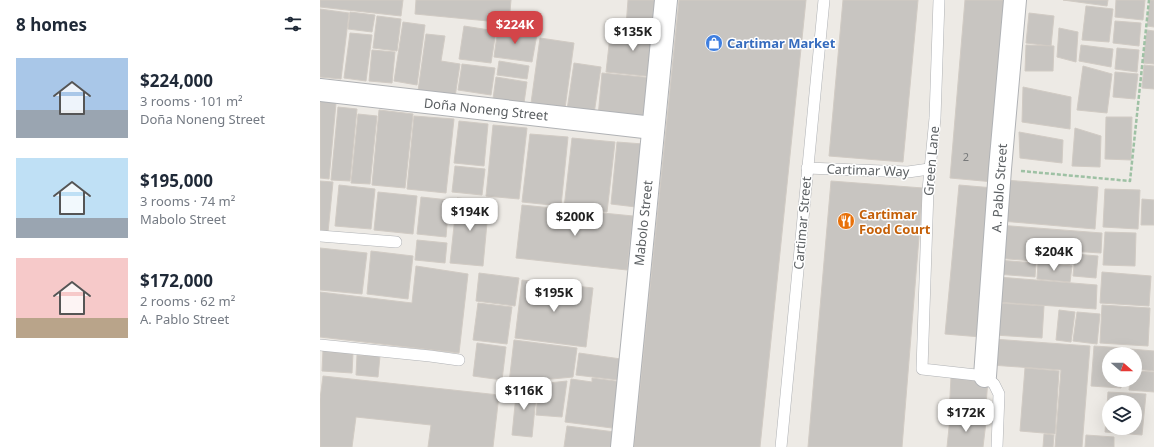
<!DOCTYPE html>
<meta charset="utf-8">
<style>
body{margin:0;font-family:"Noto Sans",sans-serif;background:#f2f2f3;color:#1f2937;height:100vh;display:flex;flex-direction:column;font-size:15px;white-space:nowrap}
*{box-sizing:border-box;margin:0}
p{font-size:13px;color:#747a83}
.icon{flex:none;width:22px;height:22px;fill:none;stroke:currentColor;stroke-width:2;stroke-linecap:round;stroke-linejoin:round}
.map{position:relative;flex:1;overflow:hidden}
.panel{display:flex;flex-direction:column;background:#fff;width:320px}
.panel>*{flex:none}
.needle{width:26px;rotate:110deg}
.tools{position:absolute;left:782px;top:347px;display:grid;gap:8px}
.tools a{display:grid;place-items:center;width:40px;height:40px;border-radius:50%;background:#fff;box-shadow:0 4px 16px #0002;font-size:20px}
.price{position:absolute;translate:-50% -34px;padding:0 9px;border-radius:8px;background:#fff;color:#222;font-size:13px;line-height:26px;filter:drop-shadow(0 1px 2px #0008)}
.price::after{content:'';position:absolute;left:50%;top:24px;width:12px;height:9px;margin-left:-6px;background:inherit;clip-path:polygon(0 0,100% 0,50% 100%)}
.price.on{background:#d34549;color:#fff}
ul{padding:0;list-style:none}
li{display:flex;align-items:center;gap:12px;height:100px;padding:0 16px}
li span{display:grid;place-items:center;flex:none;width:112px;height:80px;border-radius:0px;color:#555}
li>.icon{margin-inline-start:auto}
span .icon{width:48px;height:48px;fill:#fffc;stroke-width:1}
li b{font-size:17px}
h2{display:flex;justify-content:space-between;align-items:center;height:48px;padding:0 16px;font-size:17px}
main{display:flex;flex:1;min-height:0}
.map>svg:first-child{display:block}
.building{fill:#c8c5c1;stroke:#d1cbc4;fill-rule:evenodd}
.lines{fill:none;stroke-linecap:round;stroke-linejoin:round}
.service-casing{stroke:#b0b2b5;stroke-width:12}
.minor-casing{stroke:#b0b2b5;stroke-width:24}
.path{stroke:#9ec1a4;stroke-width:2.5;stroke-dasharray:4 2;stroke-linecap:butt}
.service{stroke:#fff;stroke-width:11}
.minor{stroke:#fff;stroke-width:22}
.labels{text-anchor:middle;stroke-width:3;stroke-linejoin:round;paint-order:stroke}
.number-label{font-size:11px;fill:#77797a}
.shop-label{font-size:13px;font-weight:bold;fill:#366cbe;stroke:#fff;text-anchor:start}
.street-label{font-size:13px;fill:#5c6063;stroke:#fff}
.food-label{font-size:13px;font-weight:bold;fill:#c56008;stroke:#fff;text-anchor:start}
</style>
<main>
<section class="panel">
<h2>8 homes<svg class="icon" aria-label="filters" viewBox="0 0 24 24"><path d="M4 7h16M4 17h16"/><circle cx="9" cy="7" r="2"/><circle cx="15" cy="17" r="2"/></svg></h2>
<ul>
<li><span style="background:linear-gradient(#a9c7e8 65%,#9aa5b1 0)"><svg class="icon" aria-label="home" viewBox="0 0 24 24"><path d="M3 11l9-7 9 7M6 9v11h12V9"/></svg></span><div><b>$224,000</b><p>3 rooms · 101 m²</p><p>Doña Noneng Street</p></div></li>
<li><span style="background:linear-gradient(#bfe0f5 75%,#9aa5b1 0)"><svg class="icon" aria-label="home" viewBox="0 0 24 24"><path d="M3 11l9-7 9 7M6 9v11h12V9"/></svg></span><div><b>$195,000</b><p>3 rooms · 74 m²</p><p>Mabolo Street</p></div></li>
<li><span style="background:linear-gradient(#f6c9c9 75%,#b9a48a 0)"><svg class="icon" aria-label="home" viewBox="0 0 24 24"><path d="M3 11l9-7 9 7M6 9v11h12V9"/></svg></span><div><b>$172,000</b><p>2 rooms · 62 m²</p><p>A. Pablo Street</p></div></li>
</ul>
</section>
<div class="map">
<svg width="834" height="447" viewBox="0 0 834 447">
<rect width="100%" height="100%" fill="#edeae5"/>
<g class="building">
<path d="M0,0H83L81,16L0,7Z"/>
<path d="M96,0H191L189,23L95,14Z"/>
<path d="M308,0H344L341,30L306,26Z"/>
<path d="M359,0H486L440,447H314Z"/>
<path d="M523,0H598L583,162L509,156Z"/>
<path d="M645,0H690L674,182L630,178Z"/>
<path d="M743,0H788L787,6Z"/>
<path d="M796,0H825L823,20L795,17Z"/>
<path d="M830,0H834V27L827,26Z"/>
<path d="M766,6L793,9L789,42L762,40Z"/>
<path d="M0,9L29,13L21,79L0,77Z"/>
<path d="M30,12L55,15L52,32L28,29Z"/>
<path d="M709,13L734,16L731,46L706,43Z"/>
<path d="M57,16L81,19L77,51L53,48Z"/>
<path d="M795,21L821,23L819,46L793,43Z"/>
<path d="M83,22L105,25L97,85L74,81Z"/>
<path d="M144,26L176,31L171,63L139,59Z"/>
<path d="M291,27L340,31L335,77L286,72Z"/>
<path d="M178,28L217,34L212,62L174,57Z"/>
<path d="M739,28L758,32L756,62L737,57Z"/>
<path d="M827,30L834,31V64L823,63Z"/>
<path d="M30,33L52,35L46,81L24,78Z"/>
<path d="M106,34L125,36L121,61L140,64L135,97L98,91Z"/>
<path d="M220,38L254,43L245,108L211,103Z"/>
<path d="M706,45L734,46L733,71H705Z"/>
<path d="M761,45L793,49L791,67L759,61Z"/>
<path d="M797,48L819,50L817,72L795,69Z"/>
<path d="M52,50L75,52L72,83L49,81Z"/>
<path d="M179,61L209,66L207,79L177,75Z"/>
<path d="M254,63L281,67L274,114L247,110Z"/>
<path d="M142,64L175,68L171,95L138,90Z"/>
<path d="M824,65L834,66V89L822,88Z"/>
<path d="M763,66L792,74L787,113L757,110Z"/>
<path d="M795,72L818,74L815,99L793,97Z"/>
<path d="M282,73L333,78L329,122L278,117Z"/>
<path d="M176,77L207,82L204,103L173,99Z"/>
<path d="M703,87L751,97L750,129L702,122Z"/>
<path d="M0,101L16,103L9,179L0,178Z"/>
<path d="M18,107L37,109L30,181L11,180Z"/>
<path d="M59,110L93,114L85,188L52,185Z"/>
<path d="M38,114L57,116L50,184L31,183Z"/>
<path d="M94,116L134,119L126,193L87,189Z"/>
<path d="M786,117H812L811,160L785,159Z"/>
<path d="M139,121L168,124L164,166L134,163Z"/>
<path d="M173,125L207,128L199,199L166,196Z"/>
<path d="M755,128L781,136L780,167L752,166Z"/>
<path d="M699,132L743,140L742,163L700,158Z"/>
<path d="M210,134L248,137L241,206L202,202Z"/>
<path d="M252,138L295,142L287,212L244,208Z"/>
<path d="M297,142L323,144L316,207L291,204Z"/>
<path d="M135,166L165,169L162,195L132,192Z"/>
<path d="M684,180L778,187L775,229L681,221Z"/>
<path d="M0,181L13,182L8,232H0Z"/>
<path d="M511,181L603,188L582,447H488Z"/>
<path d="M19,185L55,189L51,229L15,226Z"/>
<path d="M639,185L674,188L661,337L625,334Z"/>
<path d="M785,189L820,190L818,229L783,227Z"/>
<path d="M58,192L97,196L93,234L54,230Z"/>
<path d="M101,197L129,200L126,237L97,234Z"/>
<path d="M137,198L169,201L163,266L130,263Z"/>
<path d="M822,199L834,200V225H821Z"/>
<path d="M202,205L313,216L307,270L196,258Z"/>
<path d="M678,225L782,233L781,253L751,251L750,264L676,258Z"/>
<path d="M785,232L816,233L815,266L783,265Z"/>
<path d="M97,240L127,243L125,263L95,260Z"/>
<path d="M0,248L47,253L42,294L0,290Z"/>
<path d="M51,251L93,256L88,299L47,294Z"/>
<path d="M755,254L778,256L776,278L753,276Z"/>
<path d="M677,260L716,263L715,277L676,274Z"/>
<path d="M718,263L752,266L750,282L717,279Z"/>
<path d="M96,266L148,274L139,353L0,337V292L92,303Z"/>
<path d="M782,272L831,276L829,306L780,303Z"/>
<path d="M159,273L199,278L195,306L156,301Z"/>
<path d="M678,277L777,285L776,309L676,302Z"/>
<path d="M202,280L273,288L266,347L195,338Z"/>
<path d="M158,303L192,307L187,344L153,340Z"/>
<path d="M677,303L724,306L722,338L674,335Z"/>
<path d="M782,305L830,308L828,346L780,343Z"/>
<path d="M739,310L755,312L751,342L736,340Z"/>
<path d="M757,312L780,314L777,344L753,341Z"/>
<path d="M673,339L770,346L762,447H735L741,370L671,365Z"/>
<path d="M194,340L257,348L253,377L189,383Z"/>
<path d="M157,343L186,347L182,380L153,376Z"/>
<path d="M774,346L804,348V354H789V380H802L801,388L771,386Z"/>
<path d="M810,349L834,351V371L815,369V354H810Z"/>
<path d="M3,350L33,353L32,373L2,371Z"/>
<path d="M259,353L301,359L298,380L256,375Z"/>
<path d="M37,355L60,356L58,377L36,375Z"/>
<path d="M705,368L739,371L735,434L700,431Z"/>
<path d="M815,371L834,372V392L809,390L810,380H815Z"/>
<path d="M3,376L179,395L173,447H108L111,425L36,417L32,447H0V399Z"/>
<path d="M631,377L668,379L665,418L629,415Z"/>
<path d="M272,378L303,382L300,407L295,406L292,428L245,422L251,379L272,382Z"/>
<path d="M247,381L242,417L216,415L219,384Z"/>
<path d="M197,385L217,387L212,437L192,435Z"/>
<path d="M788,392L826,394L822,435L785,432ZM789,402H815V428H789Z"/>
<path d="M630,418L666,422L663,447H627Z"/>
<path d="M247,426L295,432L293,447H244Z"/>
<path d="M724,434L734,435L733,447H723Z"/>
<path d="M766,435L794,437V447H765Z"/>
</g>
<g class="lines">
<g class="service-casing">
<g id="service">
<path d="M619,0L615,118L608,190L602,369L665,376L674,384L679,394L677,447"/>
<path d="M487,168L588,172L609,169"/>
<path d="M0,236L76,242"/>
<path d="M0,345L110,356L139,360"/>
<path d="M461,447L504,0"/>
</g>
</g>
<g class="minor-casing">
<g id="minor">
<path d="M0,90L333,128"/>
<path d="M665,376L680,169L695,0"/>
<path d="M302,447L346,0"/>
</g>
</g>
<path class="path" d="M701,171L810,181L829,0"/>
<use href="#service" class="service"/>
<use href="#minor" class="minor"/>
</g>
<defs>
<g id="shop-disc" transform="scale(0.9)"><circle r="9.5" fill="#3f7fe0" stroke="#fff"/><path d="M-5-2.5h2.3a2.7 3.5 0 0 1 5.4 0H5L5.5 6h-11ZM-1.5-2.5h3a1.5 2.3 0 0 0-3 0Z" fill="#fff"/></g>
<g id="restaurant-disc" transform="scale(0.9)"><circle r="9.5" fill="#e8710a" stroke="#fff"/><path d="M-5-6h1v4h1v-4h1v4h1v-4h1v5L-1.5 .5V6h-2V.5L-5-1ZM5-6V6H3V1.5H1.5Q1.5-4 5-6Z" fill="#fff"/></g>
</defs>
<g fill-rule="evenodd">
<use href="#shop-disc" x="394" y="43"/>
<use href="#restaurant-disc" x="526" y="221"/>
</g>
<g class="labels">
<g class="number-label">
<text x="646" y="161">2</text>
</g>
<g class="shop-label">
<text x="407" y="48">Cartimar Market</text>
</g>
<g class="street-label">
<text transform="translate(166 109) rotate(6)" y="5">Doña Noneng Street</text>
<text transform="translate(611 161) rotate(-85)" y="5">Green Lane</text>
<text transform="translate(548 170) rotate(2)" y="5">Cartimar Way</text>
<text transform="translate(679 188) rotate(-86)" y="5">A. Pablo Street</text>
<text transform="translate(323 223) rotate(-84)" y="5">Mabolo Street</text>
<text transform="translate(482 223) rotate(-85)" y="5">Cartimar Street</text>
</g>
<g class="food-label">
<text x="539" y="219">Cartimar<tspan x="539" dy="15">Food Court</tspan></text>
</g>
</g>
</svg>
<div class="tools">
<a><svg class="needle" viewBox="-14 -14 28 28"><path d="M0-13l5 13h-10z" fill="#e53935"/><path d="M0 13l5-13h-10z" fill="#747a83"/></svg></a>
<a><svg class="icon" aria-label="layers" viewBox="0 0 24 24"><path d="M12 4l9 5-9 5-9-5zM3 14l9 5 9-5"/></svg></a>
</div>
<b class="price on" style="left:195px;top:45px">$224K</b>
<b class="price" style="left:313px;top:52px">$135K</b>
<b class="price" style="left:150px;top:232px">$194K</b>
<b class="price" style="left:255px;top:237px">$200K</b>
<b class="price" style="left:734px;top:272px">$204K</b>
<b class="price" style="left:234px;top:313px">$195K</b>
<b class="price" style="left:204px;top:411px">$116K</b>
<b class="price" style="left:646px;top:433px">$172K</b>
</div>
</main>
